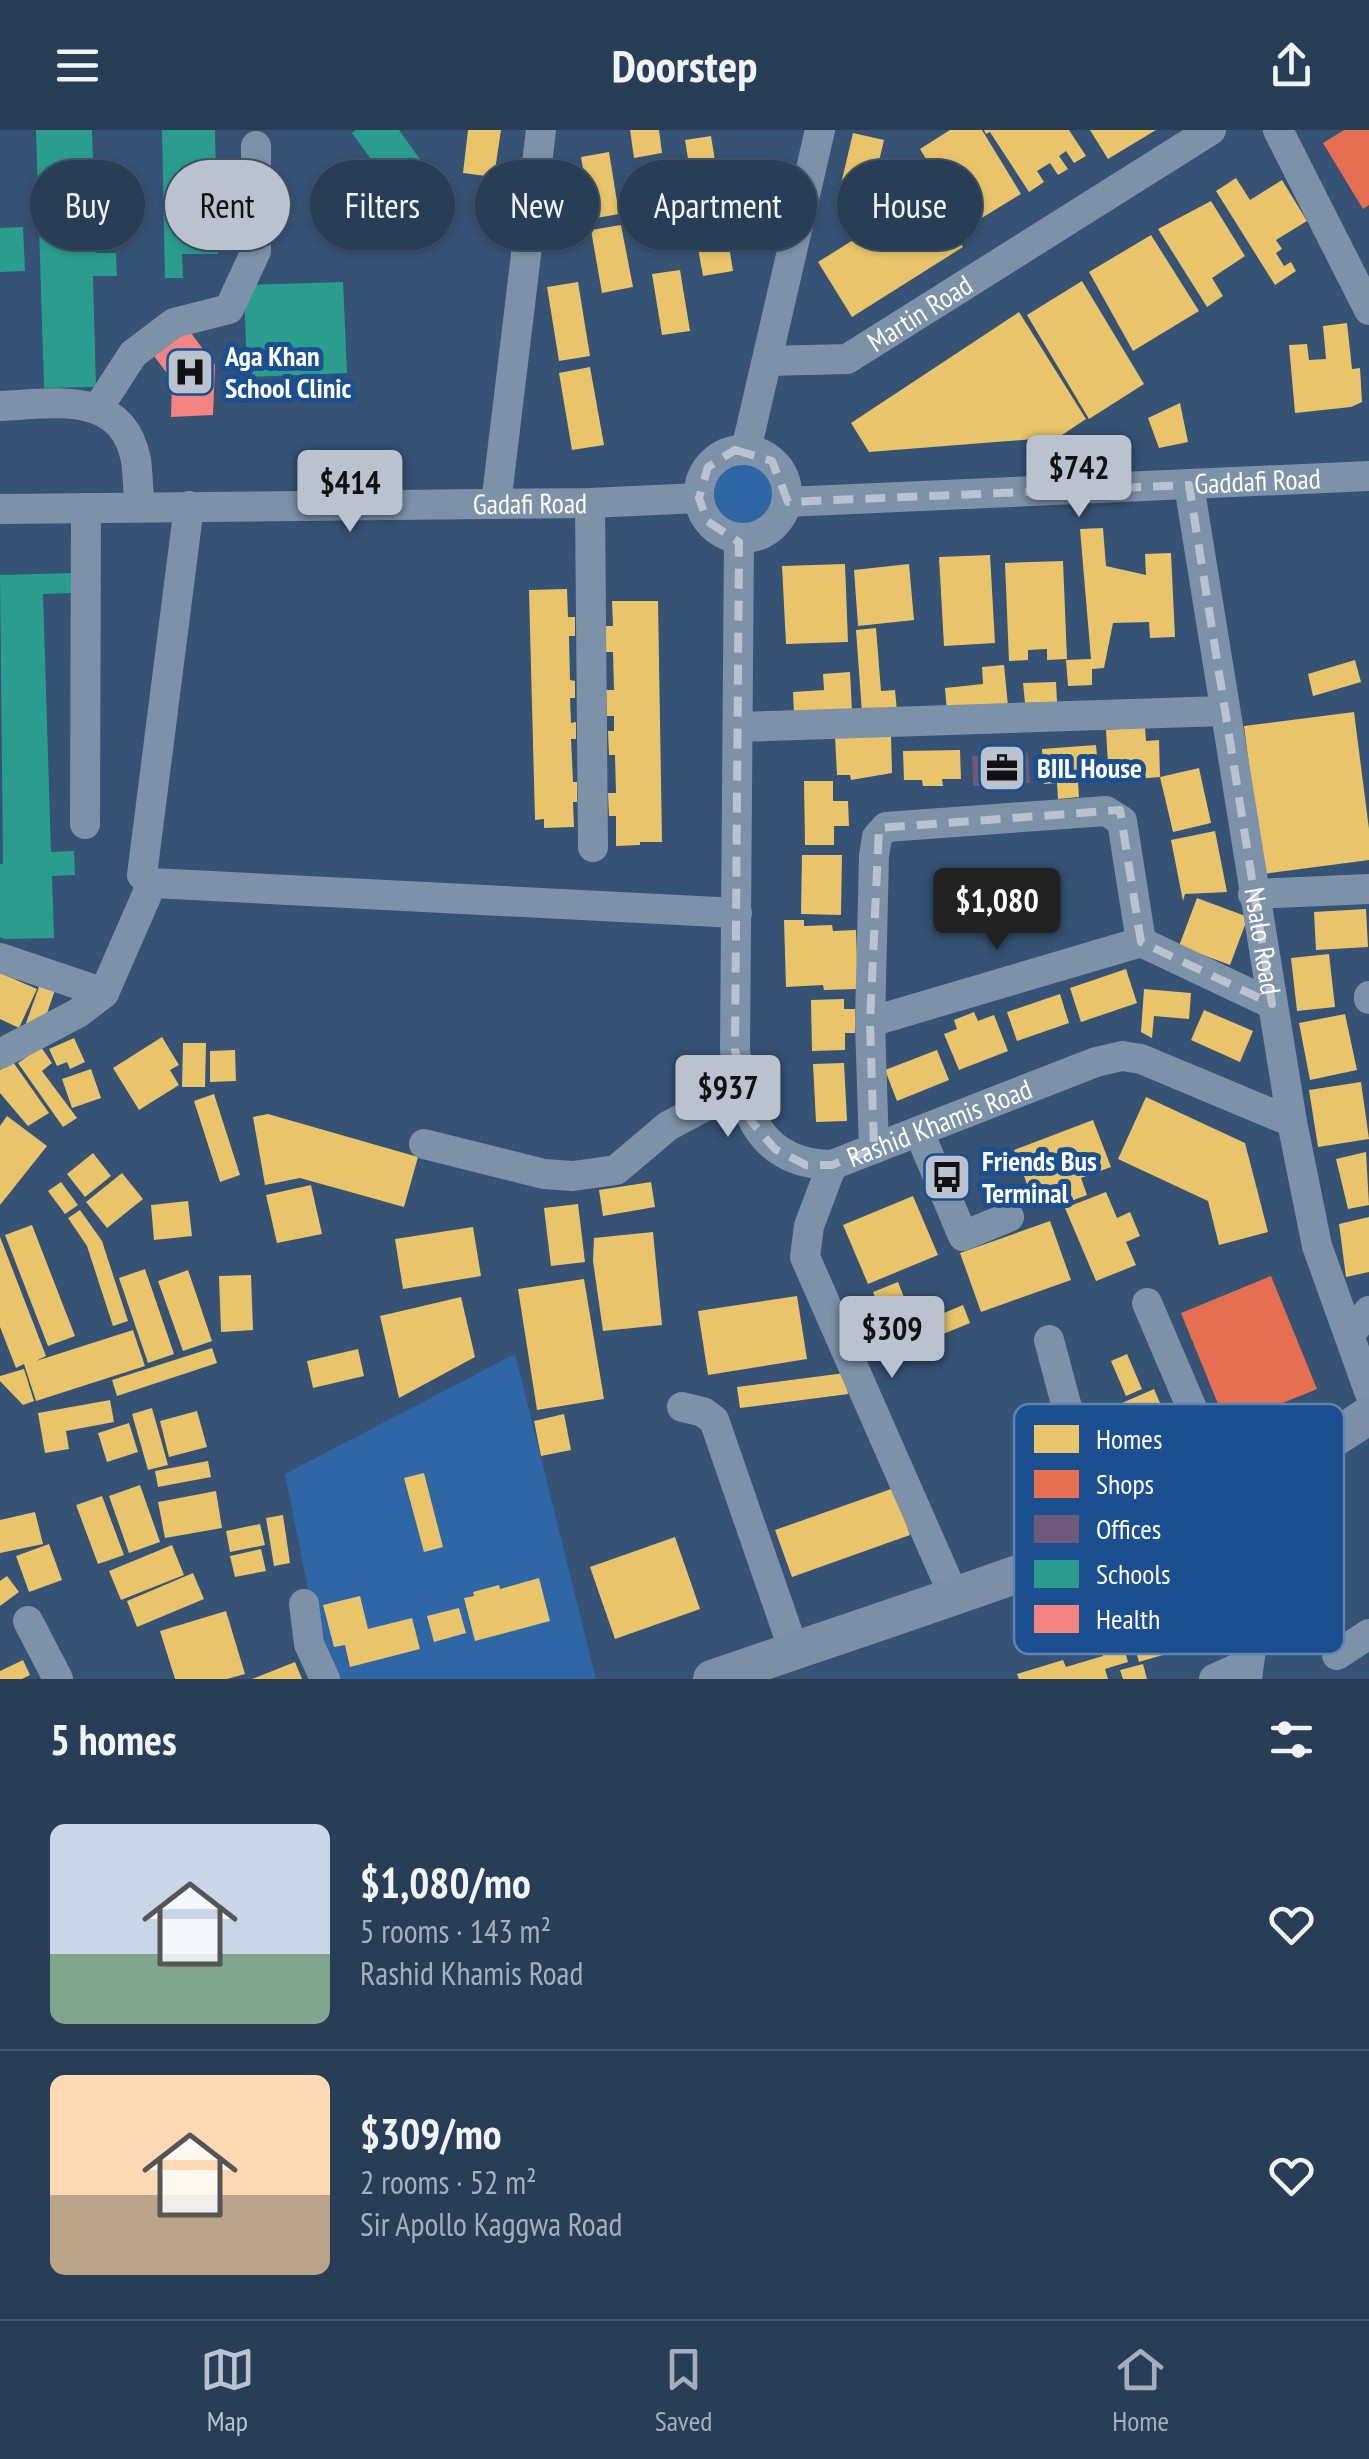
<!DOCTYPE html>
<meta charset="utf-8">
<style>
body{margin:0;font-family:"PT Sans Narrow",sans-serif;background:#30455d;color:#f1f3f6;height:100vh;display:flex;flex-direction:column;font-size:38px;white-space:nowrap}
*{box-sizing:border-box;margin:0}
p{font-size:32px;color:#a5aeba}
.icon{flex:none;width:55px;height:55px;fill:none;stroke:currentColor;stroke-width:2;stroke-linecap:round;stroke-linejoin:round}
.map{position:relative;height:1549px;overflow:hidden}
.panel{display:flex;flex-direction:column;background:#283e57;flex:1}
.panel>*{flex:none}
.banner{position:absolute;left:30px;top:30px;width:1310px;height:90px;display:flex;gap:20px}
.price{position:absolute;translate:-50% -85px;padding:0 22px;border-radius:10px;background:#b9c2ce;color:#111;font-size:32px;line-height:65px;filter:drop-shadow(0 2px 5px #0008)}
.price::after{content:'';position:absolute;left:50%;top:60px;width:30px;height:22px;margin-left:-15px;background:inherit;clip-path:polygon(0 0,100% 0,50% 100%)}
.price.active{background:#222;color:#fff}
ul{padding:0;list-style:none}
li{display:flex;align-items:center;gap:30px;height:250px;padding:0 50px}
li+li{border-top:2px solid #44576d}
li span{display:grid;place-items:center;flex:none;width:280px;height:200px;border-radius:15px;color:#555}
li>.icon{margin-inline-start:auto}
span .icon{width:120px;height:120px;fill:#fffc;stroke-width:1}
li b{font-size:42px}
h2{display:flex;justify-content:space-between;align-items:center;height:120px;padding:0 50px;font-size:42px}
.chip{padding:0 35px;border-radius:45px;background:#283e57;box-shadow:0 2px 8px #0004,0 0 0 2px #44576d;font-size:35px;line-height:90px}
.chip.active{background:#b9c2ce;color:#111}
header{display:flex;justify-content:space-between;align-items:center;height:130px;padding:0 50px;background:#283e57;font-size:45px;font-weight:700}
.tab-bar{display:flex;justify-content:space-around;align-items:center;height:140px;border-top:2px solid #44576d;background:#283e57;font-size:28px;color:#a5aeba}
.tab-bar a{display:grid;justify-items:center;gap:5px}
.tab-bar .active{color:#b9c2ce}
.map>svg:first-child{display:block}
.green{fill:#2f66a5}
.homes{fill:#e9c46a}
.shops{fill:#e76f51}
.offices{fill:#6d597a}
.schools{fill:#2a9d8f}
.health{fill:#f28482}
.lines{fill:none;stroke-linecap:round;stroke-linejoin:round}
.minor{stroke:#7d92a8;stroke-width:30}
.major{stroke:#7d8ea7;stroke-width:38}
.marked{fill:none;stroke:#b9c2ce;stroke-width:8;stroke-dasharray:20 12;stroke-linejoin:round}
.labels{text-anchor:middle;stroke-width:10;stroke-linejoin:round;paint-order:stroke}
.street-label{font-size:28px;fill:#fff;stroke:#1b4f8f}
.poi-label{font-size:28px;font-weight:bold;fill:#fff;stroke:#1b4f8f;text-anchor:start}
.key{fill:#1b4f8f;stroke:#5f84b1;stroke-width:2.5}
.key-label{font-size:28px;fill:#fff}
</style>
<header><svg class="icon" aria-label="menu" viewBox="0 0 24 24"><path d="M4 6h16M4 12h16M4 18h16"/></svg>Doorstep<svg class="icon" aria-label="share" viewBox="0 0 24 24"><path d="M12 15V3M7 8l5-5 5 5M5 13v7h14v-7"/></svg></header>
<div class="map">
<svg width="1369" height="1549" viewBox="0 0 1369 1549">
<rect width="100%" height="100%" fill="#365274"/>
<g class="green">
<circle cx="744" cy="364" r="30"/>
<path d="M515,1224L596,1549H326L285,1344Z"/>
</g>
<g class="homes">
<path d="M468,0H501L494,47L463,43Z"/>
<path d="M630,0H659L662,23L634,28Z"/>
<path d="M950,0H982L1021,64L967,97L920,19Z"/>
<path d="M984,0H1069L1086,26L1074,33L1066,21L1059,26L1068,39L1058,45L1050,33L1037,41L1044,52L1029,62L990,2L986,4Z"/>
<path d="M1090,0H1156L1108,29Z"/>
<path d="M853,3L884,10L872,61L841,54Z"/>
<path d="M711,6L721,67L695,72L685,10Z"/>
<path d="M609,22L619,84L591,89L581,27Z"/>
<path d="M1236,48L1250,70L1282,50L1307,91L1276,110L1282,119L1276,123L1284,136L1291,132L1296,141L1275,155L1216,61Z"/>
<path d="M930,62L963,117L852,187L818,132Z"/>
<path d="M1211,71L1245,126L1212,148L1223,166L1207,177L1158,99Z"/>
<path d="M723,79L733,141L703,146L692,85Z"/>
<path d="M621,95L633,157L602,163L591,100Z"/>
<path d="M1151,105L1199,181L1133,221L1089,142Z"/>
<path d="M680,140L690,201L662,205L652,144Z"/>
<path d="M1082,151L1144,254L1089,289L1027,185Z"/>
<path d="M578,152L590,226L559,231L547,157Z"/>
<path d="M1019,182L1086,289L1059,307L869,322L851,293Z"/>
<path d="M1347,193L1352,239L1360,238L1362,272L1351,277L1295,283L1289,215L1307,214L1309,230L1326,229L1323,196Z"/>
<path d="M590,237L604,315L572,320L559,243Z"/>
<path d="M1180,273L1188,312L1159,318L1148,288Z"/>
<path d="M1103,398L1106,436L1146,445L1145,424L1171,423L1175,507L1150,508L1149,492L1113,493L1104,538L1092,539V555L1068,556L1066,530L1091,529L1080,399Z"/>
<path d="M990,425L995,513L944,516L939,427Z"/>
<path d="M1063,431L1067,529L1047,530V519L1028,520V530L1009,531L1005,433Z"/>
<path d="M845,434L848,512L786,514L782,436Z"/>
<path d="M909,434L914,490L858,496L854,440Z"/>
<path d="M567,459L568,487H575V506H569L570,550L575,551V568H570L571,593L576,592V609H571L573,652H577V672H573L574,697L544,698V689L535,690L529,460Z"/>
<path d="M612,471H658L662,712H640V715L616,716V686H609L608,663H616L615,625H609L608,601H614V586H607L606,560H614L613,522H606V496H613Z"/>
<path d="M876,498L881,561L895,560L897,581L862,583L856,500Z"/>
<path d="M1355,530L1361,552L1313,566L1308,544Z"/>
<path d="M1004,535L1008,576L947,581L945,558L983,554L982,537Z"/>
<path d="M850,542L852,581L794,584L793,562L824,560L823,544Z"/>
<path d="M1056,552L1057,572L1025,573L1023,553Z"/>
<path d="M1354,582L1369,699V730L1263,744L1244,596Z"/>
<path d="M1145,597L1146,611L1159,610L1160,647L1109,651L1106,600Z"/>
<path d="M891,605L892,643L851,650L850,645H837L835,606Z"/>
<path d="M1096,615L1099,650L1078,652L1079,667L1058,669L1057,653L1044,654L1042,619Z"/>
<path d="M960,620L961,649H942L943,656H923L922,650H904L903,621Z"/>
<path d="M1199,638L1211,693L1173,702L1160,647Z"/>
<path d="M804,651H833V671H848L849,696H834V715H805Z"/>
<path d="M1215,701L1227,762L1185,764L1183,771L1171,710Z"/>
<path d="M802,725H842L841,785L801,784Z"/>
<path d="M1197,768L1248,787L1230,835L1179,816Z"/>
<path d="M1366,779L1368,817L1316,820L1314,782Z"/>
<path d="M784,790H804V796L832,795L833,801L856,800L858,859L824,860L823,855L786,857Z"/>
<path d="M1329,824L1335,877L1297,881L1291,828Z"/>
<path d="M1126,839L1137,873L1081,892L1070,858Z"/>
<path d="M0,843L37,859L19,898L0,889Z"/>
<path d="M40,854L55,860L42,898L26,893Z"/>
<path d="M1144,859L1191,863L1189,889L1154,886L1152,908L1141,902Z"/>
<path d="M1060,864L1069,893L1017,911L1007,882Z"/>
<path d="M844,869V879H855V903H845V920L812,921L811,870Z"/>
<path d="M1204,880L1253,901L1240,932L1191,910Z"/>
<path d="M974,882L978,891L994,885L1008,921L959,940L944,904L957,899L954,890Z"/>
<path d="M1345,884L1357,940L1310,950L1299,893Z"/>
<path d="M162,907L179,935L170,940L179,955L139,980L113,938Z"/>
<path d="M74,908L85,932L70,939L67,932L57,936L49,919Z"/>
<path d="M183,913H206L205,957H182Z"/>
<path d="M41,917L52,933L42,941L77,988L63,997L18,933Z"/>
<path d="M235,920L236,951L210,952V921Z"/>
<path d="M937,920L949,950L897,971L885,940Z"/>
<path d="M13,932L49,983L28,996L0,963V940Z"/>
<path d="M844,933L847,991L816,992L813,934Z"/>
<path d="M91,939L101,968L72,978L62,949Z"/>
<path d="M1361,952L1369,1009L1318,1017L1309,960Z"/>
<path d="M214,964L240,1045L220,1052L194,971Z"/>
<path d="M1146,967L1245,1013L1268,1102L1219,1115L1208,1071L1118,1029Z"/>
<path d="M268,984L418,1027L404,1077L300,1048L265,1055L253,987Z"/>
<path d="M7,986L47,1016L0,1075V996Z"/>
<path d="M1093,990L1111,1037L1081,1048L1087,1065L1071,1071L1065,1054L1032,1067L1014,1020Z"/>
<path d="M1366,1022L1369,1075L1348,1079L1336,1029Z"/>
<path d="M93,1023L111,1046L85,1067L67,1044Z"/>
<path d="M122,1043L143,1069L107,1098L86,1072Z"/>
<path d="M61,1052L78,1075L65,1084L48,1061Z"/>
<path d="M651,1052L655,1077L603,1086L599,1060Z"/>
<path d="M311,1055L322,1104L277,1113L266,1065Z"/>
<path d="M1106,1062L1117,1088L1130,1082L1140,1106L1126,1112L1136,1135L1096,1151L1065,1078Z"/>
<path d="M913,1066L938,1125L868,1154L843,1095Z"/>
<path d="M188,1071L192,1106L154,1110L151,1075Z"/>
<path d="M578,1074L585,1132L551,1136L544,1078Z"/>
<path d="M80,1080L102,1111L128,1191L113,1196L87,1116L68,1088Z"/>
<path d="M1369,1087V1142L1346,1147L1339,1094Z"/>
<path d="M1050,1091L1071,1150L981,1182L960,1123Z"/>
<path d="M32,1095L75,1206L48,1216L5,1105Z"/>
<path d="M473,1097L481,1146L403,1159L395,1109Z"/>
<path d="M653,1102L662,1195L603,1201L593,1131L594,1108Z"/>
<path d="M0,1107L46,1226L36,1231L133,1200L145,1236L36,1271L24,1234L16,1238L0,1197Z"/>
<path d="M145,1139L174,1224L148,1233L119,1148Z"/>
<path d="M188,1140L212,1211L183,1221L158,1151Z"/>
<path d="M251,1145L253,1200L221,1202L219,1146Z"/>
<path d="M584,1149L604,1269L537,1280L518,1159Z"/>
<path d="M898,1152L915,1195L963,1175L970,1193L897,1223L873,1162Z"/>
<path d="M797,1166L807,1229L708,1245L698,1181Z"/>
<path d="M461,1167L475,1227L399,1268L380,1186Z"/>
<path d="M212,1218L217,1233L117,1266L112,1250Z"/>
<path d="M358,1219L364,1246L313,1258L307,1231Z"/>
<path d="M1127,1224L1142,1259L1126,1266L1111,1231Z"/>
<path d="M24,1239L34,1271L23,1275L0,1251V1246Z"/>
<path d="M845,1243L848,1264L740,1278L737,1257Z"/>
<path d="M1154,1259L1175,1307L1143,1321L1122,1273Z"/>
<path d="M110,1270L114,1292L66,1301L69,1319L45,1323L38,1283Z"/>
<path d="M152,1278L168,1335L148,1340L132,1284Z"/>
<path d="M197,1281L207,1317L169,1327L160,1291Z"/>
<path d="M564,1284L571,1320L541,1326L534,1291Z"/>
<path d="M129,1293L138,1322L107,1332L98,1303Z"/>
<path d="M208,1331L211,1347L158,1357L155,1341Z"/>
<path d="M424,1343L443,1417L424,1422L404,1348Z"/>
<path d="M140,1355L160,1412L129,1423L109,1366Z"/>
<path d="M894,1358L910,1405L792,1447L775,1400Z"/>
<path d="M216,1361L222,1398L165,1408L158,1372Z"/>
<path d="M102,1366L124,1425L98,1434L76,1375Z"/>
<path d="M35,1382L43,1414L0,1423V1390Z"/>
<path d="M283,1385L290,1433L274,1436L266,1388Z"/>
<path d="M260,1394L265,1415L230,1422L226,1401Z"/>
<path d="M675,1407L700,1479L615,1509L590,1437Z"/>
<path d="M49,1414L62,1450L29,1462L16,1426Z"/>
<path d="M172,1415L184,1445L121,1470L109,1441Z"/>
<path d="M261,1419L266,1441L235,1447L230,1426Z"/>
<path d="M193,1443L204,1469L137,1497L127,1471Z"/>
<path d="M7,1446L19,1462L0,1476V1451Z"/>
<path d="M539,1448L550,1491L475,1511L464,1468L474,1466L473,1462L499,1455L500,1459Z"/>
<path d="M1169,1458L1186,1518L1139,1532L1122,1471Z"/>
<path d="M360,1466L368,1499L412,1488L420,1519L350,1537L345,1515L334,1517L323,1475Z"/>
<path d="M459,1478L466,1503L434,1512L427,1486Z"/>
<path d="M1112,1478L1128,1532L1105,1539L1108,1549H1019L1017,1544L1063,1530L1066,1537L1103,1526L1090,1484Z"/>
<path d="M226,1481L245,1544L227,1549H175L160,1501Z"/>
<path d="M23,1530L30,1545L22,1549H0V1541Z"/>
<path d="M295,1532L302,1549H252Z"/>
<path d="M1143,1534L1147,1549H1123L1120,1540Z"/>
</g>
<g class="shops">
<path d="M1344,0H1369V75L1363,79L1323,13Z"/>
<path d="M1271,1146L1317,1259L1227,1296L1181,1183Z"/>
</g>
<path class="offices" d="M1028,623L1030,653L1011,654V659L991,660V655L973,656L972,626Z"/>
<g class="schools">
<path d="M36,0H92L96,123H116L117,146H93L96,257L44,258Z"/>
<path d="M162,0H215L218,124H182L183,148H165Z"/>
<path d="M356,0H399L442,60L410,83L352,3Z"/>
<path d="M23,97L25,141L0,142V98Z"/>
<path d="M343,152L347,243L247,247L244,155Z"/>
<path d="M74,443L75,463L43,464L51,722L74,721L75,745L52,746L54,808L5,809L0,807V734H3L0,445Z"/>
</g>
<path class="health" d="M185,195L215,235L213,285L171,287L172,250L151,222Z"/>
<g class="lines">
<g class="minor">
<path d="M1278,0L1369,180"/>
<path id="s1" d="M768,231L847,229L1211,0"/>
<path d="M0,276C53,274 122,259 136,330C138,345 138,362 140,377"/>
<path d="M98,278L133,224L174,193L229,179L256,121V16"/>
<circle cx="743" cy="364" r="44"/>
<path d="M746,320L820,0"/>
<path id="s2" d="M1189,355L1292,992L1317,1116L1369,1261"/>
<path id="s3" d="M786,372L1369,346"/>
<path d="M590,373L593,717"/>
<path d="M496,374L541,0"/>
<path d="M189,376L142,745L152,753L737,783"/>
<path id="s4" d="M0,379L590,373L699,368"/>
<path id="s5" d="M739,409L735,920C742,983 761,1034 832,1035L1096,932L1122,926L1141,929L1292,992"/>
<path d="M738,597L1224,581"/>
<path d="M85,694L86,378"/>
<path d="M1253,764L1369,759"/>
<path d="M0,828L104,863"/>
<path d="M1369,866V869"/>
<path d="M870,892L874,726L877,707L886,697L1106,681L1122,691L1141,812"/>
<path d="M0,924L78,883L104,863L152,753"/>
<path d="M919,1002L963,1106L1009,1087"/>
<path d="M424,1014L544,1044L573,1046L616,1040L668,996L739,958"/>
<path d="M874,1019L870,892L1141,812L1272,874"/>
<path d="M832,1035L809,1096L805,1127L954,1466"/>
<path d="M1147,1173L1228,1363"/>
<path d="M1350,1204L1369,1181"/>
<path d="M1049,1210L1103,1413"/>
<path d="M682,1277L703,1282L714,1290L794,1521"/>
<path d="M304,1474L309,1514L325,1549"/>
<path d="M28,1491L58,1549"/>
<path d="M1337,1525L1369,1504"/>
<path d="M1214,1549L1247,1534"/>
<path d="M1247,1549L1275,1341"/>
</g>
<path class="major" d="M712,1549C845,1503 978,1460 1109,1411C1199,1376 1290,1341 1369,1285"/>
</g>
<path class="marked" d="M735,320L772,331L788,372L1189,355L1272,874L1141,812L1120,680L879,698L870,892L874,1019L832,1035H806L775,1019L751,991L735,920L739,412L707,391L699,368L708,337Z"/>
<defs>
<g id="hospital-square" transform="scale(2.5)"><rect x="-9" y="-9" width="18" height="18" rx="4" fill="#b9c2ce" stroke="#1b4f8f"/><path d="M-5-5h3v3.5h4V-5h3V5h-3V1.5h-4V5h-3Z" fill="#111"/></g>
<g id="office-square" transform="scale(2.5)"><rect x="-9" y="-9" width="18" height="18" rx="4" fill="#b9c2ce" stroke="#1b4f8f"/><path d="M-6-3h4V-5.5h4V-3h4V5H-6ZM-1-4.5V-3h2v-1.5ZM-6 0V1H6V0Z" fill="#111"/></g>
<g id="bus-square" transform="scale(2.5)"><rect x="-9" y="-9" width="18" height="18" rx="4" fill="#b9c2ce" stroke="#1b4f8f"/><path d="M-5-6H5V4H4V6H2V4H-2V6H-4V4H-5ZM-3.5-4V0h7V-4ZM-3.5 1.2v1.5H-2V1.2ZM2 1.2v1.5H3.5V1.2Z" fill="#111"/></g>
</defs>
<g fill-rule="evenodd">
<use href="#hospital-square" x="190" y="242"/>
<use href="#office-square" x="1002" y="638"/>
<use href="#bus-square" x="947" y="1047"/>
</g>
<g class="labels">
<g class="street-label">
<text dy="10" stroke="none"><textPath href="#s1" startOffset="165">Martin Road</textPath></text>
<text dy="10" stroke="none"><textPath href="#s3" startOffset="472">Gaddafi Road</textPath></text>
<text dy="10" stroke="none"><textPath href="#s4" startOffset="530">Gadafi Road</textPath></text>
<text dy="10" stroke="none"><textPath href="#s2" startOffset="462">Nsalo Road</textPath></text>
<text dy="10" stroke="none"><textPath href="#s5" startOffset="795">Rashid Khamis Road</textPath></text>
</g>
<g class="poi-label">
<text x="225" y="236">Aga Khan<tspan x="225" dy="32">School Clinic</tspan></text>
<text x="1037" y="648">BIIL House</text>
<text x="982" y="1041">Friends Bus<tspan x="982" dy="32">Terminal</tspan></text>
</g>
</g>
<rect x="1014" y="1274" width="330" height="250" rx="15" class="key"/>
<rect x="1034" y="1295" width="45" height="28" fill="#e9c46a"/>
<rect x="1034" y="1340" width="45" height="28" fill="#e76f51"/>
<rect x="1034" y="1385" width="45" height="28" fill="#6d597a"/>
<rect x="1034" y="1430" width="45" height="28" fill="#2a9d8f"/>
<rect x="1034" y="1475" width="45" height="28" fill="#f28482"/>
<g class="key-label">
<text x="1096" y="1319">Homes</text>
<text x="1096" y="1364">Shops</text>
<text x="1096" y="1409">Offices</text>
<text x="1096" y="1454">Schools</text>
<text x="1096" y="1499">Health</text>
</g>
</svg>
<b class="price" style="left:1079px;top:390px">$742</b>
<b class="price" style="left:350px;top:405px">$414</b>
<b class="price active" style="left:997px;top:823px">$1,080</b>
<b class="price" style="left:728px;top:1010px">$937</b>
<b class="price" style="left:892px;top:1251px">$309</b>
<div class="banner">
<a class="chip">Buy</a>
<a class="chip active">Rent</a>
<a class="chip">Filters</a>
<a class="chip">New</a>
<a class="chip">Apartment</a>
<a class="chip">House</a>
</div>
</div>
<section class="panel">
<h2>5 homes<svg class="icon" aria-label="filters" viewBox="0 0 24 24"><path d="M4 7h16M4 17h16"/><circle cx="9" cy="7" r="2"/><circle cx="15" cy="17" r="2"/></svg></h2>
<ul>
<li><span style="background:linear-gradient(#c9d6e8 65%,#7fa58c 0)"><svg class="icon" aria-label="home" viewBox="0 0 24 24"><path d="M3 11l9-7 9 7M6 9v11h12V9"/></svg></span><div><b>$1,080/mo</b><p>5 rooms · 143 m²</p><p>Rashid Khamis Road</p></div><svg class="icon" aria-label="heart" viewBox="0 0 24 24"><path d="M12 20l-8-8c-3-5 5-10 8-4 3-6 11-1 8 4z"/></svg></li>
<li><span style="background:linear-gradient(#ffd9b3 60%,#b9a48a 0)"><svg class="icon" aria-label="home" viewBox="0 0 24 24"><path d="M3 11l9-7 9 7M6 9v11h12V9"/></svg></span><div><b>$309/mo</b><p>2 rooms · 52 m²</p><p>Sir Apollo Kaggwa Road</p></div><svg class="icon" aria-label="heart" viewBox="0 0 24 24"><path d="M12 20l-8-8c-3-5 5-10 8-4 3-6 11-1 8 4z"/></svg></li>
</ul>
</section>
<nav class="tab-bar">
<a class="active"><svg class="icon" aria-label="map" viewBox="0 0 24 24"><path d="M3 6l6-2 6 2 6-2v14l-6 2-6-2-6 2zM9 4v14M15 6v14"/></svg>Map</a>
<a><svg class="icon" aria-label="saved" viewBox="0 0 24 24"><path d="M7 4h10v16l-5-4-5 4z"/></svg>Saved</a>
<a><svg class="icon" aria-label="home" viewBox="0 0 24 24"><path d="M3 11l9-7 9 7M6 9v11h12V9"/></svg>Home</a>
</nav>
